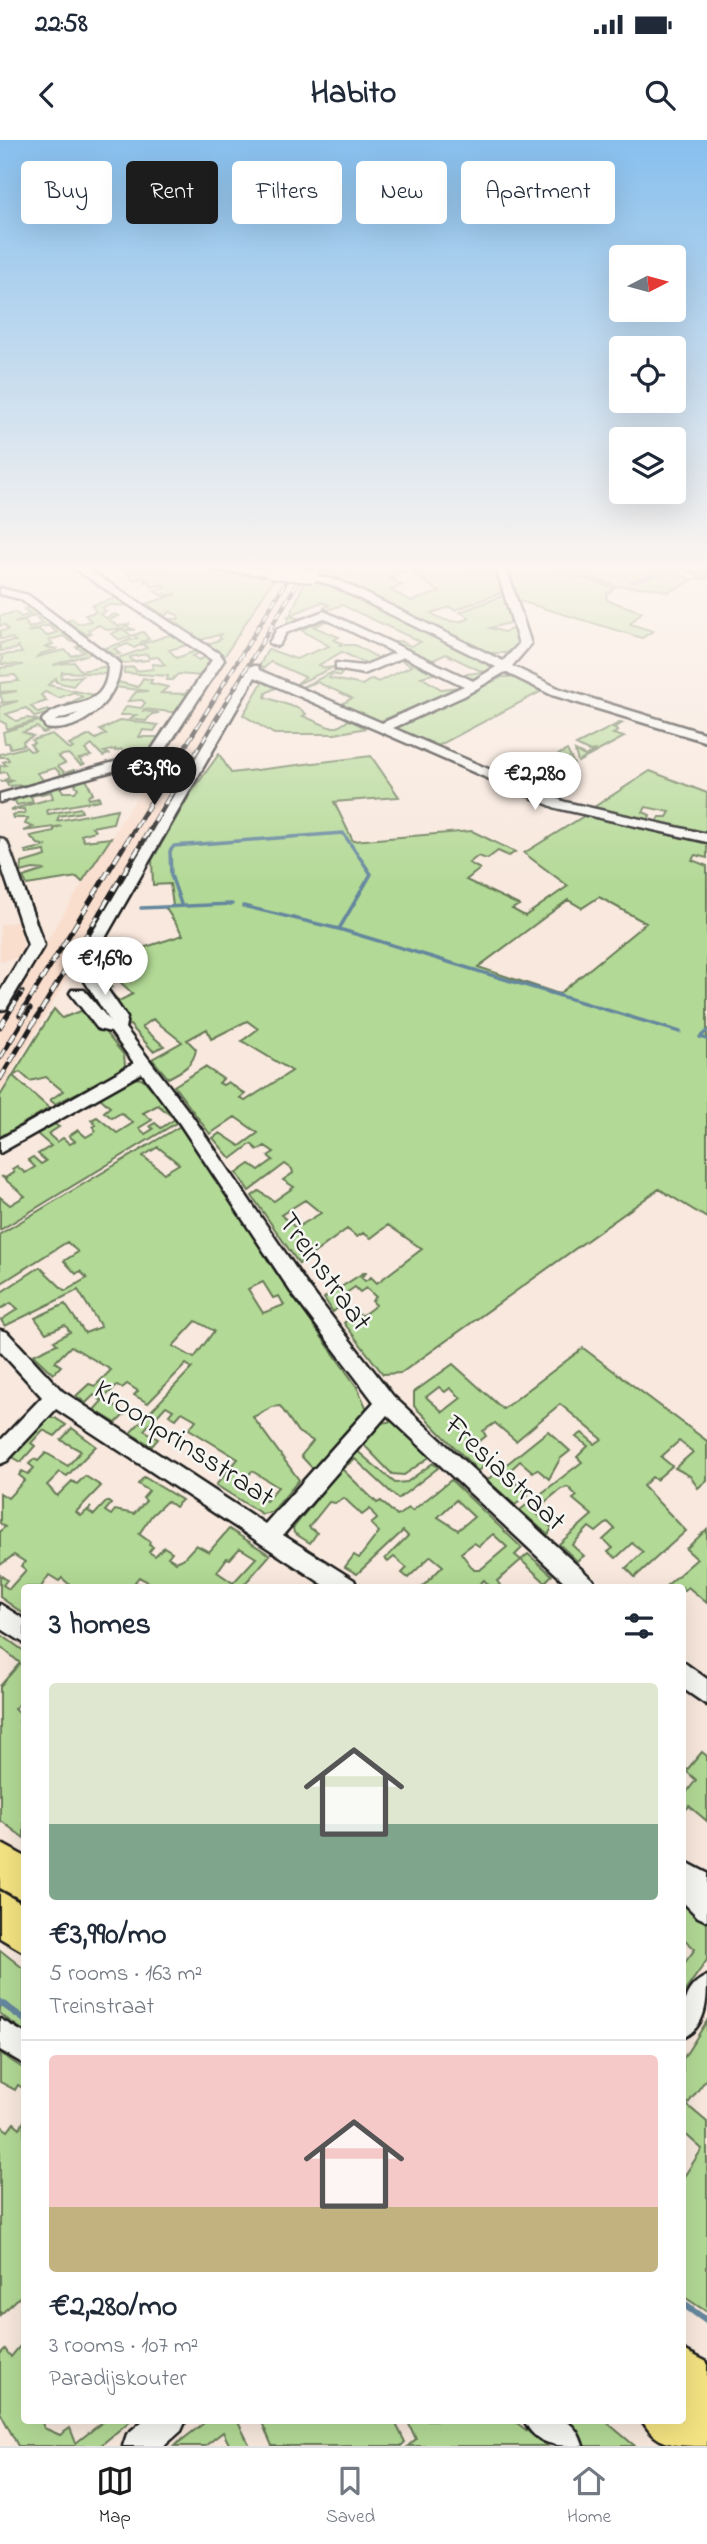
<!DOCTYPE html>
<meta charset="utf-8">
<style>
body{margin:0;font-family:"Indie Flower",sans-serif;background:#f2f2f3;color:#1f2937;height:100vh;display:flex;flex-direction:column;font-size:26px;white-space:nowrap}
*{box-sizing:border-box;margin:0}
p{font-size:23px;color:#747a83}
.icon{flex:none;width:38px;height:38px;fill:none;stroke:currentColor;stroke-width:2;stroke-linecap:round;stroke-linejoin:round}
.map{position:relative;flex:1;overflow:hidden}
.drawer{position:absolute;left:21px;top:1444px;width:665px;height:840px;display:flex;flex-direction:column;background:#fff;border-radius:7px;box-shadow:0 7px 28px #0002}
.drawer>*{flex:none}
.banner{position:absolute;left:21px;top:21px;width:665px;height:63px;display:flex;gap:14px}
.needle{width:46px;rotate:84deg}
.controls{position:absolute;left:609px;top:105px;display:grid;gap:14px}
.controls a{display:grid;place-items:center;width:77px;height:77px;border-radius:7px;background:#fff;box-shadow:0 7px 28px #0002;font-size:35px}
.price{position:absolute;translate:-50% -60px;padding:0 16px;border-radius:24px;background:#fff;color:#222;font-size:23px;line-height:46px;filter:drop-shadow(0 2px 4px #0008)}
.price::after{content:'';position:absolute;left:50%;top:42px;width:21px;height:16px;margin-left:-10px;background:inherit;clip-path:polygon(0 0,100% 0,50% 100%)}
.price.active{background:#1c1c1c;color:#fff}
ul{padding:0;list-style:none}
li{display:grid;align-content:center;gap:14px;height:371px;padding:0 28px}
li+li{border-top:2px solid #e0e1e3}
li span{display:grid;place-items:center;height:217px;border-radius:7px;color:#555}
li>.icon{margin-inline-start:auto}
span .icon{width:126px;height:126px;fill:#fffc;stroke-width:1}
li b{font-size:30px}
h2{display:flex;justify-content:space-between;align-items:center;height:84px;padding:0 28px;font-size:30px}
.pill{padding:0 24px;border-radius:7px;background:#fff;box-shadow:0 7px 28px #0002;font-size:24px;line-height:63px}
.pill.active{background:#1c1c1c;color:#fff}
.status{display:flex;justify-content:space-between;align-items:center;height:49px;padding:0 35px;background:#fff;direction:ltr}
.status svg{height:19px;fill:currentColor}
header{display:flex;justify-content:space-between;align-items:center;height:91px;padding:0 28px;background:#fff;font-size:32px;font-weight:700}
.tabs{display:flex;justify-content:space-around;align-items:center;height:98px;border-top:2px solid #e0e1e3;background:#fff;font-size:19px;color:#747a83}
.tabs a{display:grid;justify-items:center;gap:4px}
.tabs .active{color:#1c1c1c}
.map>svg:first-child{display:block}
.built{fill:#f9dece}
.green{fill:#b2d995;stroke:#677a58;stroke-width:2;fill-rule:evenodd}
.lines{fill:none;stroke-linecap:round;stroke-linejoin:round}
.stream-far2{stroke:#65879e;stroke-width:2.5}
.stream-far1{stroke:#65879e;stroke-width:3.5}
.stream{stroke:#65879e;stroke-width:7}
.minor-casing{stroke:#1c1c1c;stroke-width:5}
.highway-casing{stroke:#1c1c1c;stroke-width:5}
.minor{fill:#f6f6f2;fill-rule:evenodd}
.highway{fill:#f4e382;fill-rule:evenodd}
.rail-far1-casing{stroke:#1c1c1c;stroke-width:4.5}
.rail-casing{stroke:#1c1c1c;stroke-width:5}
.rail-far1{stroke:#f6f6f2;stroke-width:2.5;stroke-dasharray:8;stroke-linecap:butt}
.rail{stroke:#f6f6f2;stroke-width:3.5;stroke-dasharray:10;stroke-linecap:butt}
.minor-bridge-casing{stroke:#1c1c1c;stroke-width:16;stroke-linecap:butt}
.minor-bridge{stroke:#f6f6f2;stroke-width:12}
.labels{text-anchor:middle;stroke-width:5;stroke-linejoin:round;paint-order:stroke}
.street-label{font-size:30px;fill:#1c1c1c;stroke:#f6f6f2}
</style>
<div class="status"><b>22:58</b><svg viewBox="0 0 49 12"><path d="M0 12V9h3v3zM5 12V6h3v6zM10 12V3h3v9zM15 12V0h3v12zM26 1h20v11H26zM47 4h2v5h-2z"/></svg></div>
<header><svg class="icon" aria-label="back" viewBox="0 0 24 24"><path d="M15 5l-7 7 7 7"/></svg>Habito<svg class="icon" aria-label="search" viewBox="0 0 24 24"><circle cx="10" cy="10" r="6"/><path d="M15 15l6 6"/></svg></header>
<div class="map">
<svg width="707" height="2306" viewBox="0 0 707 2306">
<rect width="100%" height="100%" fill="#f8e8dd"/>
<filter id="ink" filterUnits="userSpaceOnUse"><feTurbulence type="fractalNoise" baseFrequency=".0143" numOctaves="2"/><feDisplacementMap in="SourceGraphic" scale="14" xChannelSelector="R" yChannelSelector="G"/><feConvolveMatrix kernelMatrix="1 2 1 2 8 2 1 2 1" color-interpolation-filters="sRGB"/></filter>
<g filter="url(#ink)">
<g class="built">
<path d="M281,427H310L0,952V875Z"/>
<path d="M19,781L24,811L21,817L0,822V785Z"/>
</g>
<g class="green">
<path d="M110,427H175L276,435L224,517L206,505L221,499L219,496L222,494L201,500L171,479H179L178,475L170,472L165,476L146,464L177,454L162,456L154,451L166,447L162,444L152,447L149,441L143,442L147,440L143,437L135,440L127,434L138,430L134,427L125,430Z"/>
<path d="M310,427L340,434L353,427H414L390,438L402,445L390,450L411,461L440,452L411,433C423,418 465,428 482,431L488,427H498L503,452L455,470L450,467L431,473C443,481 456,485 470,478L460,472L505,455L513,482L490,488L504,492L515,488L519,507L506,513H485L339,439L306,434Z"/>
<path d="M506,427H551L614,448L606,455L607,460L642,472L630,484L653,491L642,498L513,459Z"/>
<path d="M561,427H707V438L696,439L702,436L682,429L676,432L693,440L668,452L654,448L616,446Z"/>
<path d="M306,438L323,440L492,524L495,529C481,537 475,542 459,535L483,532L446,514L431,521L426,518L393,502L400,501L410,506L421,502L342,465L328,470L324,468L329,465L322,462L288,476L302,479L286,485Z"/>
<path d="M116,458L126,465C118,467 112,462 102,468L106,471L100,474L106,478L115,474L119,476L109,480L118,486L130,484L125,486L135,490H124L132,496L120,500L111,494L124,488L107,490L99,485L88,490L91,493L87,495L67,481L72,479L78,484L91,481L85,475L96,472L92,465Z"/>
<path d="M29,467L39,474L14,483L25,481L29,488L43,483L37,478L42,476L52,484L27,492L39,490L47,496L57,492L50,487L55,486L76,501L72,502L63,496L49,500L53,504L46,507L58,509L40,514L37,517L65,510L72,516L84,512L76,507L81,505L93,513L53,525L74,522L81,531L108,526V534L62,532L61,538L82,536L73,546L56,542V538L48,545L94,555L88,561L72,566L68,564L82,557L74,552L59,558L45,552L41,555L47,561L31,566L38,573L48,570L51,573L35,577L26,568L6,574L16,581L27,578L38,580L7,589L6,584L0,581V566L18,561L0,563L3,562L0,554L17,551L0,552V543L19,541L15,535L0,536V528L23,525L0,524L3,519L0,515L22,513L18,506L16,509L0,511V503L15,501L12,498L0,499V491L8,490L5,485L0,486V476L15,472L21,477L31,474L24,469Z"/>
<path d="M325,479L328,480L314,487L339,497L334,500L342,503L340,505H355L378,518L385,516L370,526L342,512L319,525L325,528L334,527L295,545L305,537L271,522L264,528L259,527L268,509L296,519L329,506L301,490Z"/>
<path d="M143,492L149,499L141,502L142,504L172,494L187,505L169,510L177,518L195,511L199,513L193,516L199,520L209,516L213,519L202,536L178,534L172,540H167L168,536L124,533V528L134,527L136,531L153,529L152,524L165,525L158,517L149,518L147,514L130,517L132,521L149,520L123,523L118,518L147,508L142,504L134,508L128,504L114,509L120,514L115,515L105,508L137,498L134,495Z"/>
<path d="M399,519L413,521L437,533L421,537L441,549L459,547L379,582L340,565L352,558L317,542L300,548L339,529L345,530L340,536L332,534L329,538L362,545L372,539L378,542L412,526Z"/>
<path d="M502,537H517L544,550L436,607L395,591L399,584Z"/>
<path d="M143,538L152,540L150,543L168,547L161,553L185,554L188,550H193L180,573L144,569L143,571L159,573L152,574L146,581L130,579L136,575H120L127,566L141,568L145,563L142,560L128,561L136,552L148,551L114,547L118,542L138,547Z"/>
<path d="M263,541L277,547L266,553L265,557L300,569L306,574L303,576L329,587H338L349,580L366,588L335,594H274L243,575Z"/>
<path d="M121,580L158,585L154,591L143,590L139,597H158L163,589L168,590L151,613L133,619L121,609L115,611V609L104,612L109,614L103,616L92,605L85,610L91,616L79,619L84,624L81,625L68,614L58,616L65,623L58,626L65,633L74,630L77,633L64,637L55,628L37,633L45,642L26,647L25,645L8,646L7,643L14,640L0,642L9,638L6,632L0,633V626L6,625L3,622L9,620L7,617H0V614L26,607L30,611L35,610L30,604L34,603L32,600L52,594L70,610L73,608L69,605L90,595L96,599L106,594L100,590Z"/>
<path d="M39,581L49,591L43,593L37,587L23,592L33,596L23,601L24,605L10,608L9,603H5L3,592Z"/>
<path d="M621,582L623,583L613,588L618,591L613,594L624,597L578,622L575,611L585,616L596,610L588,611L576,605Z"/>
<path d="M567,610L574,624L545,640L532,634L541,631L535,627Z"/>
<path d="M219,614L231,633L371,616L399,657L334,662L353,701L472,691L515,712L509,716L498,711L487,719L478,716L469,723L480,729L466,740L519,765L512,769L525,776L568,746L524,713L584,676L707,703V718L695,715L692,720L707,726V1078L659,1049L401,1233L383,1234L344,1183L354,1174L363,1175L376,1165L372,1161L376,1157L366,1148L360,1152L355,1147L339,1158L344,1163L333,1172L324,1158L363,1133H366L361,1137L365,1141L371,1137L377,1143L422,1109L388,1085L371,1098L363,1093L357,1097L347,1089L299,1124L252,1056L259,1051L274,1061L294,1047L283,1040L293,1033L292,1029L285,1024L249,1051L237,1033L250,1024L259,1030L273,1020L268,1016L274,1012L265,1006L258,1010L251,1004L231,1019L213,998L220,993L240,1006L258,993L235,977L210,994L174,946L205,927L223,939L219,943L223,945L228,942L245,954L240,958L245,961L292,931L242,901L258,889L247,881L211,899L207,889L187,900L196,909C194,925 182,931 168,938L152,919L182,902L153,879L142,887L164,906L153,911L130,885L127,886L107,857L113,855L119,861L133,854L118,840L109,843L112,847L104,850L90,829L96,823L183,795L165,767L173,766L170,744L153,745L152,720L191,653ZM599,757L646,783L559,854L478,827L568,760L582,768ZM305,1060L321,1073L296,1088L281,1075Z"/>
<path d="M650,631L707,653L706,693L657,682L659,677H667L670,672L646,667L643,672L650,675L648,681L591,669Z"/>
<path d="M86,639L93,654L88,656L89,659L99,657L100,660L47,670L48,674L80,668L82,672L59,676L57,681L117,669L113,683L92,687L95,691L81,695L84,701L111,698L82,742L77,737L27,745L23,737L45,730L33,729L21,732L22,723L46,716L45,711L27,714L25,711L47,706L38,704L30,696L54,691V688L62,686L23,691L33,687L25,684L28,678H13L12,675L25,673L24,669L10,670L53,658L51,652L31,656L33,662L17,665L15,661L6,660L60,646L63,652H75L78,648L73,642Z"/>
<path d="M82,864L124,915L125,925L119,932L55,964L50,960L63,951L46,937L30,941L20,932L13,936L49,968L0,997V956L54,869L62,878L84,870Z"/>
<path d="M132,938L143,939L181,980L0,1090V1057L10,1065L25,1056L1,1036L5,1038L14,1032L12,1029L17,1026L25,1033L35,1027L28,1020L33,1017L41,1024L46,1021L38,1014L51,1006L37,994L54,984L59,987L48,994L57,1002L63,998L70,1004L75,1001L69,996L78,990L86,997L96,991L93,987L96,985L91,980L97,977L117,993L133,983L121,973L112,978L104,972L110,967L99,957ZM158,965L175,979L161,988L155,983L150,986L153,989L145,994L139,988L152,980L143,973Z"/>
<path d="M182,985L275,1131L357,1247L367,1269L315,1331L301,1316L313,1301L298,1292L280,1266L272,1267L253,1277L299,1340L272,1372L262,1374L216,1345L238,1319L189,1289L196,1280L182,1272L176,1279L169,1275L173,1270L166,1266L144,1290L158,1299L152,1306L130,1293L192,1228L186,1224L148,1263L134,1255L138,1251L127,1244L122,1248L117,1245L103,1259L126,1273L116,1283L94,1270L102,1261L94,1255L86,1263L76,1256L89,1244L95,1246L111,1230L71,1206L55,1222L61,1226L53,1234L33,1215L57,1204L54,1201L70,1192L65,1185L46,1193L35,1178L65,1164L85,1193L101,1187L78,1150L5,1186L1,1180L18,1169L11,1163L0,1169V1153L40,1127L65,1151L87,1138L80,1131L76,1134L64,1121L78,1112L67,1102L0,1144V1094ZM158,1007L179,1024L164,1033L143,1016ZM263,1142L273,1158L279,1156L284,1165L263,1173L248,1149ZM196,1181L214,1191L194,1218L173,1206ZM252,1331L278,1347L266,1361L239,1345Z"/>
<path d="M583,1208L707,1301V1340L698,1348L690,1336L675,1328L693,1312L679,1301L661,1317L672,1326L656,1340L652,1337L643,1346L686,1391L635,1437L626,1428L643,1412L632,1403L616,1418L608,1412L613,1408L603,1400L615,1389L608,1382L596,1392L589,1387L572,1405L584,1416L577,1421L559,1404L592,1375L573,1359L577,1356L568,1347L561,1349L534,1371L552,1388L548,1395L520,1370L582,1322L577,1317L588,1306L576,1297L582,1293L595,1304L602,1299L560,1264L516,1301L495,1283L483,1291L486,1296L470,1309L486,1324L478,1331L414,1266V1252L453,1224L503,1269ZM439,1247L445,1252L450,1248L461,1258L443,1272L426,1257Z"/>
<path d="M47,1278H55L66,1285L55,1296L43,1290L31,1303L35,1306L21,1322L6,1313Z"/>
<path d="M394,1281L431,1316L404,1335L392,1334L361,1302L374,1284Z"/>
<path d="M72,1288L96,1306L67,1336L60,1332L47,1345L57,1356L72,1341L77,1344L85,1336L101,1346L76,1372L81,1376L91,1367L88,1371L94,1375L107,1361L111,1364L105,1371L111,1375L115,1370L134,1374L146,1361L143,1358L149,1351L138,1344L144,1337L182,1360L175,1367L167,1361L152,1375L139,1394L150,1402L149,1405L153,1407L149,1412L155,1416L164,1407L172,1412L168,1417L176,1422L183,1419L196,1405L209,1412L229,1389L270,1415L242,1447H147L150,1443L139,1437L135,1442L145,1447H72L62,1438L59,1441L49,1435L41,1447H24V1474L0,1457V1435L7,1440L3,1445L9,1449L26,1430L21,1426L25,1422L14,1415L0,1425V1391L5,1387L0,1383V1353L8,1358L25,1340L19,1335L22,1331L28,1334L34,1328L29,1324L34,1319L38,1321L46,1313L68,1326L81,1311L61,1300ZM240,1408L256,1418L233,1443L217,1432L227,1418L230,1419Z"/>
<path d="M548,1291L570,1311L560,1319L549,1339L537,1329L533,1332L520,1321L506,1334L528,1355L515,1365L487,1340Z"/>
<path d="M356,1310L395,1343L407,1342L433,1323L438,1328L398,1359L355,1319L342,1329L377,1363L381,1361L397,1376L409,1368L412,1371L451,1340L522,1408L515,1415L521,1420L528,1414L552,1435L545,1442L521,1420L497,1441L500,1445L497,1447H490L484,1440L476,1447H422L443,1426L431,1416L408,1438L402,1433L407,1428L394,1417L388,1422L385,1419L408,1396L403,1391L357,1434L345,1427L354,1415L359,1418L379,1392L371,1384L377,1379L370,1369L362,1375L344,1358L335,1363L329,1362L309,1387L317,1393L310,1403L294,1393L293,1388ZM456,1360L474,1377L458,1390L438,1377ZM493,1394L507,1407L480,1430H474L461,1413L474,1403L479,1406Z"/>
<path d="M707,1389V1463L688,1447L683,1451L682,1447H665L697,1419L686,1409Z"/>
<path d="M0,1494L24,1511V1558L14,1569L23,1576L19,1581L24,1585V1698L0,1680V1546L20,1523L0,1506Z"/>
<path d="M702,1612L707,1616V1681L689,1666L683,1673V1657L696,1640L686,1631Z"/>
<path d="M682,1764L707,1784V1820L683,1854V1825L695,1809L683,1798Z"/>
<path d="M0,1810L24,1829V1891L0,1874Z"/>
<path d="M707,1881V1938L687,1965L707,1982V2172L683,2156V2038L702,2009L683,1992V1919Z"/>
<path d="M0,1913L24,1929V1949L18,1945L15,1950L0,1942Z"/>
<path d="M24,1981V2153L0,2175V1985L8,1991L14,1983L20,1988Z"/>
<path d="M24,2201V2280H41L44,2288L60,2295L70,2288L76,2303L105,2280H131L100,2306H18L0,2272V2214L5,2209L11,2217Z"/>
<path d="M208,2280H237L250,2306H230L223,2292L205,2306H174Z"/>
<path d="M261,2280H394L405,2302L401,2306H272Z"/>
<path d="M407,2280H513L547,2306H408L416,2299Z"/>
<path d="M559,2280H604L635,2306H578Z"/>
</g>
<g class="lines">
<g class="stream-far2">
<path d="M507,427L513,449"/>
<path d="M630,442L681,427"/>
<path d="M197,638L255,538"/>
</g>
<g class="stream-far1">
<path d="M181,764L171,735L170,711L174,706L343,693L371,734L339,789L680,892"/>
<path d="M243,766L339,789"/>
<path d="M141,768L232,764"/>
<path d="M707,891L700,897L707,899"/>
</g>
<g class="stream">
<path d="M0,1862L24,1879"/>
<path d="M682,2163L707,2181"/>
</g>
<g class="minor-casing">
<g id="minor">
<path d="M72,427H84L220,514L224,520L160,618L0,662V654L150,612L212,520Z"/>
<path d="M209,427H246L276,432L271,435L214,430Z"/>
<path d="M496,427H506L531,504L512,526L560,549L707,594V602L552,555L505,532L464,556L393,588L565,662L707,694V702L556,668L255,537L93,819L92,827L127,878L125,888L192,976L305,1142L393,1256L593,1440L596,1447H570L387,1275L283,1395L354,1440L357,1447H327L56,1269L7,1321L0,1324V1301L42,1257L0,1211V1190L7,1192L62,1251L265,1384L374,1262L291,1152L180,984L142,933L0,1013V999L134,923L111,892L98,889L70,853L72,850H84L110,881L76,827L77,819L250,526H258L259,530L382,583L464,546L404,517L364,534L336,529V523L363,526L395,513L324,478L286,493L279,505L275,506L269,503L277,489L324,471L473,541L496,527L332,445L308,438V434L340,441L503,521L519,504Z"/>
<path d="M0,448L28,455L120,523C120,558 81,595 46,588L42,580C64,556 108,575 108,524L20,459L0,454ZM78,573L67,580L55,581L56,580Z"/>
<path d="M0,698L7,702L44,805L6,869L0,870V852L28,805L0,722Z"/>
<path d="M0,1464L24,1479V1503L0,1488Z"/>
<path d="M682,1521L707,1539V1565L682,1548Z"/>
<path d="M682,1720L707,1733V1781L698,1777L682,1761Z"/>
<path d="M707,1836C707,1861 707,1887 682,1898C682,1873 680,1848 707,1836Z"/>
<path d="M0,1879L24,1893V1924L0,1910Z"/>
<path d="M144,2280H186L181,2291L164,2306H123L127,2294Z"/>
<path d="M524,2280C554,2280 573,2272 583,2306C556,2306 536,2306 524,2280Z"/>
</g>
</g>
<g class="highway-casing">
<g id="highway">
<path d="M0,1703L24,1716V1761L0,1748Z"/>
<path d="M0,1751L24,1765V1812L0,1798Z"/>
<path d="M682,2209L707,2222V2279L704,2278L707,2280V2306C674,2306 656,2306 642,2280H682Z"/>
</g>
</g>
<use href="#minor" class="minor"/>
<use href="#highway" class="highway"/>
<g class="rail-far1-casing">
<g id="rail-far1">
<path d="M155,656L295,427"/>
<path d="M170,656L307,427"/>
</g>
</g>
<g class="rail-casing">
<g id="rail">
<path d="M20,875L156,654"/>
<path d="M0,887L22,852"/>
<path d="M0,918L30,869"/>
<path d="M0,939L171,654"/>
</g>
</g>
<use href="#rail-far1" class="rail-far1"/>
<use href="#rail" class="rail"/>
<g class="minor-bridge-casing">
<path id="minor-bridge" d="M271,432L312,436"/>
</g>
<use href="#minor-bridge" class="minor-bridge"/>
</g>
</g>
<linearGradient id="sky" x2="0" y2="1"><stop stop-color="#87bfed"/><stop offset="0.57" stop-color="#fcf5f0"/><stop offset="1" stop-color="#fcf5f0" stop-opacity="0"/></linearGradient>
<rect width="707" height="749" fill="url(#sky)"/>
<g class="labels">
<g class="street-label">
<text transform="translate(326 1131) rotate(54)" y="10">Treinstraat</text>
<text transform="translate(185 1302) rotate(33)" y="10">Kroonprinsstraat</text>
<text transform="translate(506 1332) rotate(43)" y="10">Fresiastraat</text>
</g>
</g>
</svg>
<div class="controls">
<a><svg class="needle" viewBox="-14 -14 28 28"><path d="M0-13l5 13h-10z" fill="#e53935"/><path d="M0 13l5-13h-10z" fill="#747a83"/></svg></a>
<a><svg class="icon" aria-label="locate" viewBox="0 0 24 24"><circle cx="12" cy="12" r="6"/><path d="M12 2v4M12 18v4M2 12h4M18 12h4"/></svg></a>
<a><svg class="icon" aria-label="layers" viewBox="0 0 24 24"><path d="M12 4l9 5-9 5-9-5zM3 14l9 5 9-5"/></svg></a>
</div>
<b class="price active" style="left:154px;top:667px">€3,990</b>
<b class="price" style="left:535px;top:672px">€2,280</b>
<b class="price" style="left:105px;top:857px">€1,690</b>
<div class="banner">
<a class="pill">Buy</a>
<a class="pill active">Rent</a>
<a class="pill">Filters</a>
<a class="pill">New</a>
<a class="pill">Apartment</a>
</div>
<section class="drawer">
<h2>3 homes<svg class="icon" aria-label="filters" viewBox="0 0 24 24"><path d="M4 7h16M4 17h16"/><circle cx="9" cy="7" r="2"/><circle cx="15" cy="17" r="2"/></svg></h2>
<ul>
<li><span style="background:linear-gradient(#dfe7d0 65%,#7fa58c 0)"><svg class="icon" aria-label="home" viewBox="0 0 24 24"><path d="M3 11l9-7 9 7M6 9v11h12V9"/></svg></span><div><b>€3,990/mo</b><p>5 rooms · 163 m²</p><p>Treinstraat</p></div></li>
<li><span style="background:linear-gradient(#f6c9c9 70%,#c2b280 0)"><svg class="icon" aria-label="home" viewBox="0 0 24 24"><path d="M3 11l9-7 9 7M6 9v11h12V9"/></svg></span><div><b>€2,280/mo</b><p>3 rooms · 107 m²</p><p>Paradijskouter</p></div></li>
</ul>
</section>
</div>
<nav class="tabs">
<a class="active"><svg class="icon" aria-label="map" viewBox="0 0 24 24"><path d="M3 6l6-2 6 2 6-2v14l-6 2-6-2-6 2zM9 4v14M15 6v14"/></svg>Map</a>
<a><svg class="icon" aria-label="saved" viewBox="0 0 24 24"><path d="M7 4h10v16l-5-4-5 4z"/></svg>Saved</a>
<a><svg class="icon" aria-label="home" viewBox="0 0 24 24"><path d="M3 11l9-7 9 7M6 9v11h12V9"/></svg>Home</a>
</nav>
